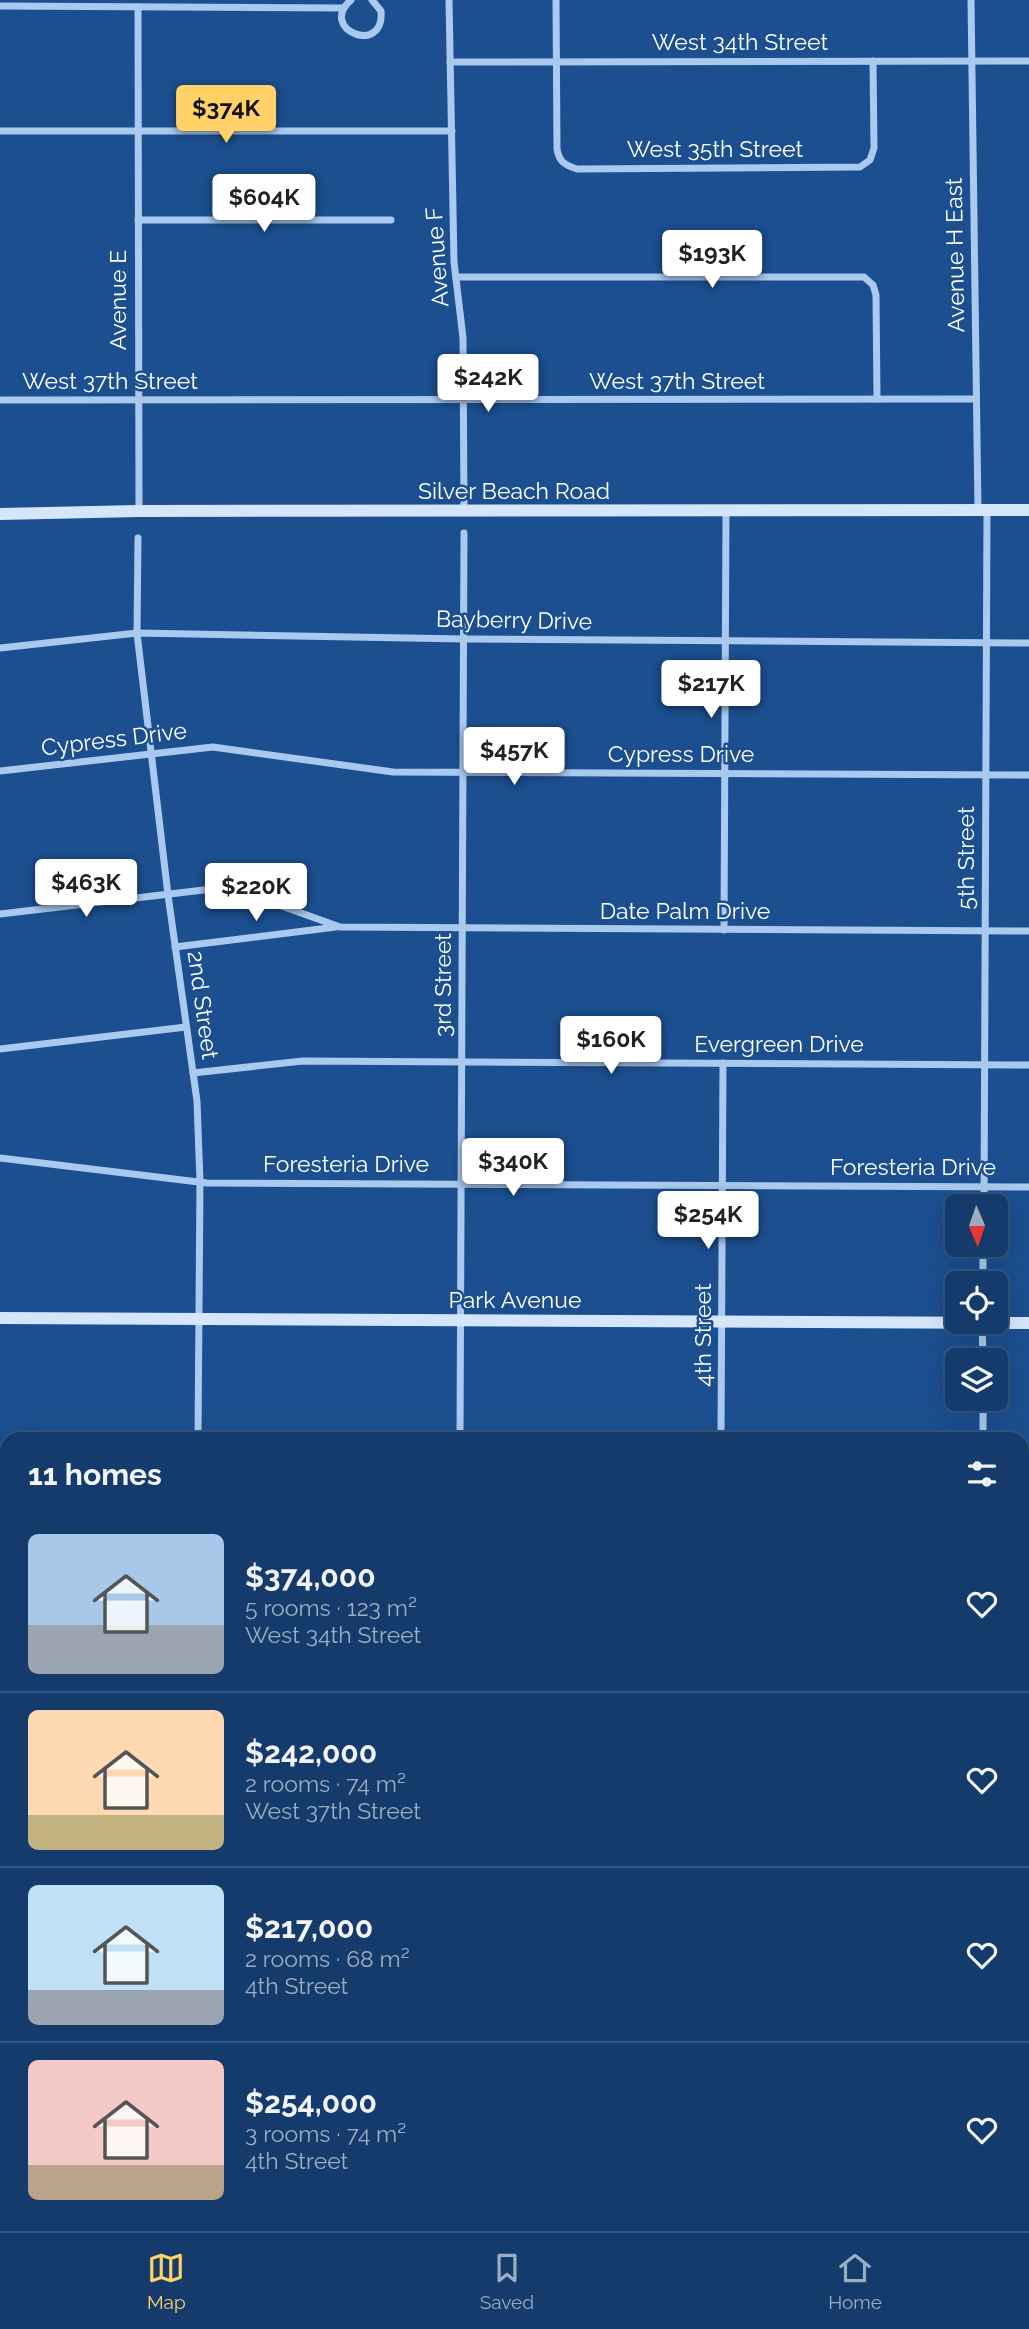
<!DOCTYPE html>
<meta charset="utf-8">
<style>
body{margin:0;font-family:Raleway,sans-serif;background:#214673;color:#f1f3f6;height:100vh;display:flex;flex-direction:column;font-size:26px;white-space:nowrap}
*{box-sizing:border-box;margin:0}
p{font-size:23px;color:#9dadc1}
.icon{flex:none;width:38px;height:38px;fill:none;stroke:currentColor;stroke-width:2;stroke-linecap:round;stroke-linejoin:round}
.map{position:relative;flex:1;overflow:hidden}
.sheet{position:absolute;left:0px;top:1432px;width:1029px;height:800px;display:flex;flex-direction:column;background:#143b6b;border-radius:21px 21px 0 0;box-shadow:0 7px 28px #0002,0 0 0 2px #33557e}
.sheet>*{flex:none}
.needle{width:46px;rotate:178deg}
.controls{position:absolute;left:945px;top:1194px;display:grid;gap:14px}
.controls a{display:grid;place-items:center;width:63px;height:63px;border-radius:10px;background:#143b6b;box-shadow:0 7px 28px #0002,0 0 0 2px #33557e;font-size:35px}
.price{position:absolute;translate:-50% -60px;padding:0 16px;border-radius:7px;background:#fff;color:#222;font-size:23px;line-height:46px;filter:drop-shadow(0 2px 4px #0008)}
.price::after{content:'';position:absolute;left:50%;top:42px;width:21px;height:16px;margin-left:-10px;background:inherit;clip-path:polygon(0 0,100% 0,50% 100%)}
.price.on{background:#ffd166;color:#111}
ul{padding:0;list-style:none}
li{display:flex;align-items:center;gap:21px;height:175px;padding:0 28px}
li+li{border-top:2px solid #33557e}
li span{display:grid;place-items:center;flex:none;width:196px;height:140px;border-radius:10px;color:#555}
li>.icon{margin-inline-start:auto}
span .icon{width:84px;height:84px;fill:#fffc;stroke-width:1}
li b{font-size:30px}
h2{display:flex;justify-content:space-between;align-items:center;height:84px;padding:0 28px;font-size:30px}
.menu{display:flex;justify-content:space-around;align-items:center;height:98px;border-top:2px solid #33557e;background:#143b6b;font-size:19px;color:#9dadc1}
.menu a{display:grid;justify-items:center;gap:4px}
.menu .on{color:#ffd166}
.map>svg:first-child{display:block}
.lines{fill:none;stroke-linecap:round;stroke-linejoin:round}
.street{stroke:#a9c9ee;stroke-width:7}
.secondary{stroke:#d6e6fa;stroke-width:12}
.primary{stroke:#f0f6ff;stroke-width:14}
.labels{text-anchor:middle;stroke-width:5;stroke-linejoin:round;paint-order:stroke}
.street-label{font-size:23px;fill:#fff;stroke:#1b4f8f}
</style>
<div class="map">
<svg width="1029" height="2231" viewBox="0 0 1029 2231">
<rect width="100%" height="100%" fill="#1b4f8f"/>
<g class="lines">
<g class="street">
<path d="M351,0C317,29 385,57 381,11L372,0"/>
<path d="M449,0L454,262L463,338L464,512"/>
<path d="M556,0L557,149C559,162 565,165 577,169L860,167L870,160L874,148L873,61"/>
<path d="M971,0L978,510"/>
<path d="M0,6L344,8"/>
<path d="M138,7L139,511"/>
<path d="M450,62L1029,61"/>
<path d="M0,131H452"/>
<path d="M138,220H391"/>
<path d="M456,277H864L873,285L876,295L877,399"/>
<path d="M0,400L976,399"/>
<path d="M138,538L137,633L168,895L197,1101L200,1182L198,1438"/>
<path d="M0,648L137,633L464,639L1029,643"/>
<path d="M0,771L213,747L393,772L1029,775"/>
<path d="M0,914L229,887L340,927L1029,931"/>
<path d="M724,930L726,511"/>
<path d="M175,947L336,927"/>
<path d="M0,1049L186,1027"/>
<path d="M193,1073L303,1061L1029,1065"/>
<path d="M0,1158L207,1183L1029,1187"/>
<path d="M984,1206L987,510"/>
<path d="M983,1283V1244"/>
<path d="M982,1322L983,1360"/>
<path d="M460,1438L464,533"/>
<path d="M721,1438L723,1063"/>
<path d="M983,1438V1398"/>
<path d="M0,1455H7"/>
<path d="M1022,1460H1029"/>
<path d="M0,1593L7,1592"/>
<path d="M1022,1644L1029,1651"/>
<path d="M1022,1659H1029"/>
<path d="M1022,1671H1029"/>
<path d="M0,1729L7,1728"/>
<path d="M1022,1821L1029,1814"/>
<path d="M1022,2004L1029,1998"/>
<path d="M0,2113L7,2114"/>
<path d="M1022,2115H1029"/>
<path d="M929,2224L930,2231"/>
<path d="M950,2231L1029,2228"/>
</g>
<g class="secondary">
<path d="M0,514L139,511L1029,510"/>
<path d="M0,1318L1029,1323"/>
</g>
<g class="primary">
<path d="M0,1482L7,1533"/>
<path d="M94,2224L95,2231"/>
<path d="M110,2224L111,2231"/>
</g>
</g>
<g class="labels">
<g class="street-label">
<text x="740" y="50">West 34th Street</text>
<text x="715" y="157">West 35th Street</text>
<text transform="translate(955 255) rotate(-91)" y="8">Avenue H East</text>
<text transform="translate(437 257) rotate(-94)" y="8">Avenue F</text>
<text transform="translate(118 300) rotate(-90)" y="8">Avenue E</text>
<text x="110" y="389">West 37th Street</text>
<text x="677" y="389">West 37th Street</text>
<text x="514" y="499">Silver Beach Road</text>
<text transform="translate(514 620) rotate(1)" y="8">Bayberry Drive</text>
<text transform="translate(114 739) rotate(-7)" y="8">Cypress Drive</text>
<text x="681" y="762">Cypress Drive</text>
<text transform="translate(966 858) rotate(-90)" y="8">5th Street</text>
<text x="685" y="919">Date Palm Drive</text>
<text transform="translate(443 985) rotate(-90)" y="8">3rd Street</text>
<text transform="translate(203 1005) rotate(82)" y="8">2nd Street</text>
<text x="779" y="1052">Evergreen Drive</text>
<text x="346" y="1172">Foresteria Drive</text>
<text x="913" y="1175">Foresteria Drive</text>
<text x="515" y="1308">Park Avenue</text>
<text transform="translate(703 1335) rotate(-90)" y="8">4th Street</text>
</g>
</g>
</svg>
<div class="controls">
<a><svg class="needle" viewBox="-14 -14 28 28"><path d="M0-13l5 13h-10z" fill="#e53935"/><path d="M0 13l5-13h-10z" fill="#9dadc1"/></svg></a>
<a><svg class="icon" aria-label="locate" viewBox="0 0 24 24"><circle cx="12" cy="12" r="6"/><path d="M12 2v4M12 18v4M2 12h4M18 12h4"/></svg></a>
<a><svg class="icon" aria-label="layers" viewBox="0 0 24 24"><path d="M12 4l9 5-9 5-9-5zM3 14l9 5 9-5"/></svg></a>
</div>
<b class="price on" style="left:226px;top:145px">$374K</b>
<b class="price" style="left:264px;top:234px">$604K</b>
<b class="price" style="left:712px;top:290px">$193K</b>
<b class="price" style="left:488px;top:414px">$242K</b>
<b class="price" style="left:711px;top:720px">$217K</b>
<b class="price" style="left:514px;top:787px">$457K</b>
<b class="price" style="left:86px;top:919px">$463K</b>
<b class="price" style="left:256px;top:923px">$220K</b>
<b class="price" style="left:611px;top:1076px">$160K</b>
<b class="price" style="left:513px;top:1198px">$340K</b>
<b class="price" style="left:708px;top:1251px">$254K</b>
<section class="sheet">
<h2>11 homes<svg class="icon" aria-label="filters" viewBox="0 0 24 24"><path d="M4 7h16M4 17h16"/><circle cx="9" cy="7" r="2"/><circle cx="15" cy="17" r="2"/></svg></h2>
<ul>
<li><span style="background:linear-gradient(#a9c7e8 65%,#9aa5b1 0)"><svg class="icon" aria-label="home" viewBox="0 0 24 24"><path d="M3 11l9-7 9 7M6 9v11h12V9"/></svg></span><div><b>$374,000</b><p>5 rooms · 123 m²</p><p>West 34th Street</p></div><svg class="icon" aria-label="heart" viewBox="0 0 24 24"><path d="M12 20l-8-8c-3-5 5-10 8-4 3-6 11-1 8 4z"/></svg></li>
<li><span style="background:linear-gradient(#ffd9b3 75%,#c2b280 0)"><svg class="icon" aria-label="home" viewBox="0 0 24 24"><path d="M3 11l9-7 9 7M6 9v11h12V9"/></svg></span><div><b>$242,000</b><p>2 rooms · 74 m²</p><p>West 37th Street</p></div><svg class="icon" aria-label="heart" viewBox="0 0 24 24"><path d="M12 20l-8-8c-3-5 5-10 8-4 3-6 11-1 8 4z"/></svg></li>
<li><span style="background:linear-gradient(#bfe0f5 75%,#9aa5b1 0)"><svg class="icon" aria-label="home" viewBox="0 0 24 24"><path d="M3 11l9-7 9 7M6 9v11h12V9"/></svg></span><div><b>$217,000</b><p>2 rooms · 68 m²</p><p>4th Street</p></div><svg class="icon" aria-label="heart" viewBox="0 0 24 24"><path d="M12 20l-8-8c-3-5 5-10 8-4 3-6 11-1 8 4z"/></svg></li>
<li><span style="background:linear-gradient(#f6c9c9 75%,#b9a48a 0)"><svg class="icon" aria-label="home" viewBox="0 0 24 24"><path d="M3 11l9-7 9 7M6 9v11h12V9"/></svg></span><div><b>$254,000</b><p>3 rooms · 74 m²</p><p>4th Street</p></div><svg class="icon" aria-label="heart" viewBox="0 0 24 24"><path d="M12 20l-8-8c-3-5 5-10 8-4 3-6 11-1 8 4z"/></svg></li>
</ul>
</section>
</div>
<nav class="menu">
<a class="on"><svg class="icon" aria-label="map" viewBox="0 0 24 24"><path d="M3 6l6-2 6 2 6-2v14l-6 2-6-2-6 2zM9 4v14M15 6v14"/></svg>Map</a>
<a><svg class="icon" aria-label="saved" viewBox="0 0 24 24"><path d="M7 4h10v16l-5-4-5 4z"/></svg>Saved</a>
<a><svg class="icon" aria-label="home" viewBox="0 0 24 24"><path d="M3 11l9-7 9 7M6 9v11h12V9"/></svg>Home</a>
</nav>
